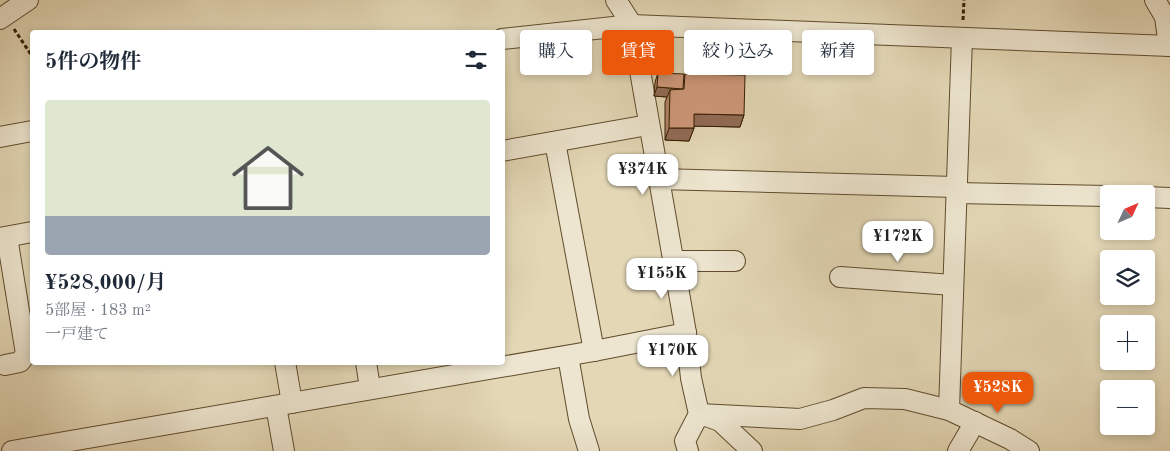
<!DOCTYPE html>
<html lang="ja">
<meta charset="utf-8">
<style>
body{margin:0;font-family:"Old Standard TT","Noto Serif JP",serif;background:#f2f2f3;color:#1f2937;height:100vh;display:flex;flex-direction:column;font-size:19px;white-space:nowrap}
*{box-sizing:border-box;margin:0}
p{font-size:16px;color:#747a83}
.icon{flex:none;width:28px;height:28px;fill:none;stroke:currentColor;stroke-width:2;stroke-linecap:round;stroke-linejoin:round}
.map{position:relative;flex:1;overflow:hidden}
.sheet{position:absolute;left:30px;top:30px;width:475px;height:335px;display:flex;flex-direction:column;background:#fff;border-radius:5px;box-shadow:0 2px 8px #0003}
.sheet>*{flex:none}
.hud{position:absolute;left:520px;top:30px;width:475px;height:45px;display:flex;gap:10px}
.needle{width:32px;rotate:46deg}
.buttons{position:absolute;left:1100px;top:185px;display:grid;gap:10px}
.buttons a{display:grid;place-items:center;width:55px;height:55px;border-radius:5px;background:#fff;box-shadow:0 2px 8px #0003;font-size:25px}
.price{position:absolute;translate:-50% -42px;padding:0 11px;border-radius:10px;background:#fff;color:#222;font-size:16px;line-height:32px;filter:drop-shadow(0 1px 2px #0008)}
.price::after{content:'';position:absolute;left:50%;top:30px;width:15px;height:11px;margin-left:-8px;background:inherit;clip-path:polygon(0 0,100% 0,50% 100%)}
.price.on{background:#ea580c;color:#fff}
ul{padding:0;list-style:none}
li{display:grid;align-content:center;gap:10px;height:265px;padding:0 15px}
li+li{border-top:1px solid #e0e1e3}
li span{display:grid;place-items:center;height:155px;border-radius:5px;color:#555}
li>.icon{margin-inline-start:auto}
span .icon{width:90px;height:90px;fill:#fffc;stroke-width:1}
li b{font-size:21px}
h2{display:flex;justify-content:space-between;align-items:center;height:60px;padding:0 15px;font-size:21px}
.chip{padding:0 18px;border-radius:5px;background:#fff;box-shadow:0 2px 8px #0003;font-size:18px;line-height:45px}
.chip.on{background:#ea580c;color:#fff}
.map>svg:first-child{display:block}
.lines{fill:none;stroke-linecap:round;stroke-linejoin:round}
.minor-casing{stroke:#604c2d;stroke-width:22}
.path{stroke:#351d00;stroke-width:3;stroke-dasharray:4 2.5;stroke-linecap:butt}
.minor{stroke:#ede5cf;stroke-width:20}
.wall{fill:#b08267;stroke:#351d00}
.shaded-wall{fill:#906a54;stroke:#351d00}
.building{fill:#cd9778;stroke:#351d00}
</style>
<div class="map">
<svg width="1170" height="451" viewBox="0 0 1170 451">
<rect width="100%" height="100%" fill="#e3d7b5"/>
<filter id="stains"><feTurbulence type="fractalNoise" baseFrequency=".004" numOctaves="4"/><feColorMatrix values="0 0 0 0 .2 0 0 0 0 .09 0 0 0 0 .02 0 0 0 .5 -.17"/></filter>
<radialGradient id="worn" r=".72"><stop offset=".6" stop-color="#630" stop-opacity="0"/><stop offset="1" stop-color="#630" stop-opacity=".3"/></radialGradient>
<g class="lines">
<g class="minor-casing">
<g id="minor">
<path d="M616,0L632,25L686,333L691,378L699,414L685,441L688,451"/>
<path d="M1155,0L1165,17L1169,46"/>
<path d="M0,19L28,0"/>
<path d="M502,39L632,25L1170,46"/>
<path d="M0,137L32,131"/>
<path d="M555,142L594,351"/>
<path d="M502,151L648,125"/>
<path d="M658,179L956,187"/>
<path d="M956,193L1109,196"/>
<path d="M1146,197L1170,198"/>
<path d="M0,238L32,232"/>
<path d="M673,261H735"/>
<path d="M840,277L953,285"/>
<path d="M568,356L579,419L589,451"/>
<path d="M285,362L292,403"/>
<path d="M366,362L370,388"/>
<path d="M5,365L20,362L26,354L7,237"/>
<path d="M276,406L284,451"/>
<path d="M949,410L962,38"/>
<path d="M699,414L800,419L833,410L864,398L905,399L949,410L1010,439L1029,451"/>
<path d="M706,416L720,421L752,451"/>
<path d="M12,451L594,351L686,333"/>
<path d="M958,451L975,422"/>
</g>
</g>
<g class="path">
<path d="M963,20L964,0"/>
<path d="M14,29L32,56"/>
</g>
<use href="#minor" class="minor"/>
</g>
<path class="wall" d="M658,73L684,77L685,74L744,115L740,127L694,126V128L689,141L665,140V102L667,97L654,96L655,82Z"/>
<g class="shaded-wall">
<path d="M657,87L683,89L680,97L670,90L667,97L654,96Z"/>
<path d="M694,114L744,115L740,127L690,126Z"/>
<path d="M669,128H694L689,141L665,140Z"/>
</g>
<g class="building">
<path d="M658,73L684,74L683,89L657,87Z"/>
<path d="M685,74L745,75L744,115L694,114V128H669L670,90L684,89Z"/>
</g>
<rect width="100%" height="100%" filter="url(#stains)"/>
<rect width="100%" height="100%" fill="url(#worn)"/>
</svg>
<div class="buttons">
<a><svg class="needle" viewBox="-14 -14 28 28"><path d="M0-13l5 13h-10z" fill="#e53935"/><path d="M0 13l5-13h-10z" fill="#747a83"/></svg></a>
<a><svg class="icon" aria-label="layers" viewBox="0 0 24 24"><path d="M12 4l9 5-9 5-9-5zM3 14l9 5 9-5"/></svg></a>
<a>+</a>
<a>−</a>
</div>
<b class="price" style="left:643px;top:196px">¥374K</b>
<b class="price" style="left:898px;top:263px">¥172K</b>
<b class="price" style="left:662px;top:300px">¥155K</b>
<b class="price" style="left:673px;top:377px">¥170K</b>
<b class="price on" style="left:998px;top:414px">¥528K</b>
<div class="hud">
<a class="chip">購入</a>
<a class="chip on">賃貸</a>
<a class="chip">絞り込み</a>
<a class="chip">新着</a>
</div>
<section class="sheet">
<h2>5件の物件<svg class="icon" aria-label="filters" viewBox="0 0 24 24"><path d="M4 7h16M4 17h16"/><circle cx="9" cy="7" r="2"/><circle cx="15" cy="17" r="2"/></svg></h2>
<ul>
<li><span style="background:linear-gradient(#dfe7d0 75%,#9aa5b1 0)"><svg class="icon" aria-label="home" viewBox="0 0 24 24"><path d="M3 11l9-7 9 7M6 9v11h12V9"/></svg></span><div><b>¥528,000/月</b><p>5部屋 · 183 m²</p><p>一戸建て</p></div></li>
</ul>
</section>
</div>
